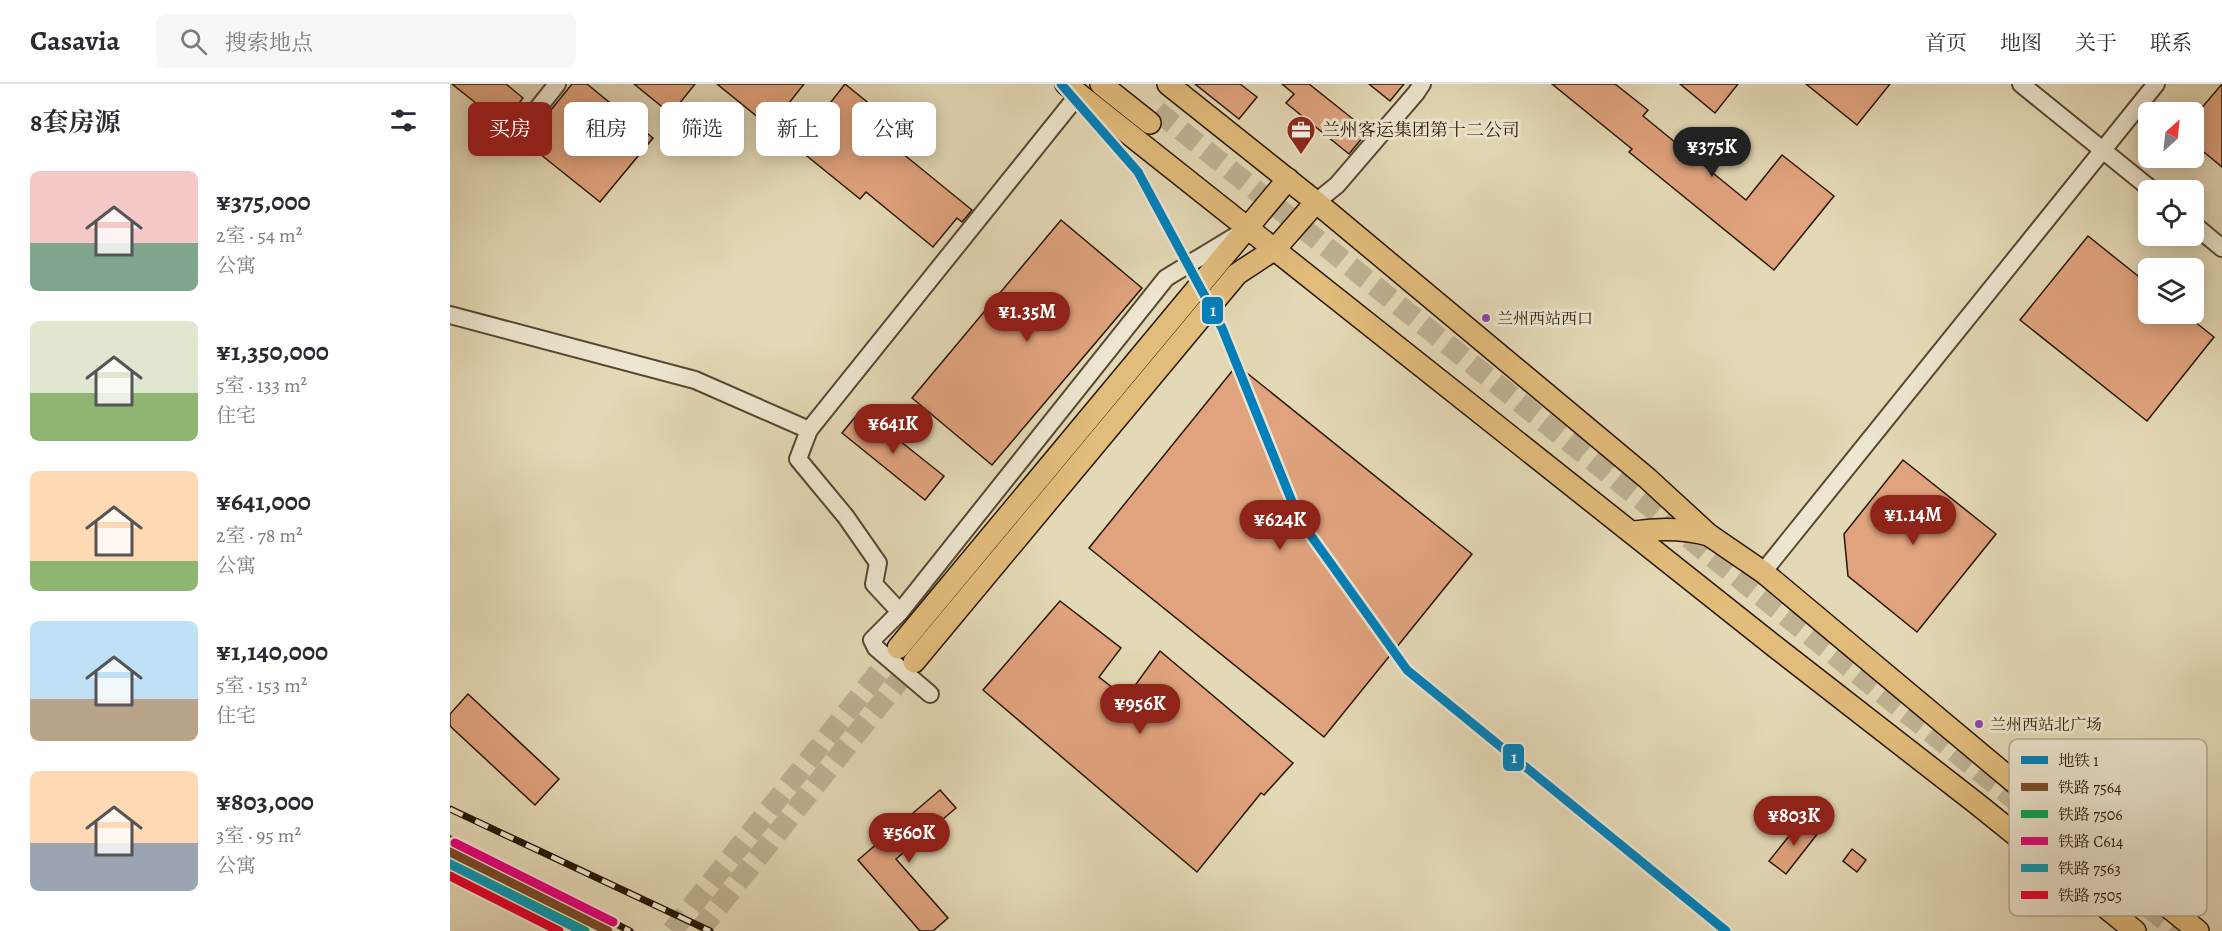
<!DOCTYPE html>
<html lang="zh">
<meta charset="utf-8">
<style>
body{margin:0;font-family:Alegreya,"Noto Serif SC",serif;background:#f7f7f7;color:#2b2b33;height:100vh;display:flex;flex-direction:column;font-size:22px;white-space:nowrap}
*{box-sizing:border-box;margin:0}
p{font-size:20px;color:#7c7c81}
.icon{flex:none;width:33px;height:33px;fill:none;stroke:currentColor;stroke-width:2;stroke-linecap:round;stroke-linejoin:round}
.map{position:relative;flex:1;overflow:hidden}
.details{display:flex;flex-direction:column;background:#fff;width:450px}
.details>*{flex:none}
.top-card{position:absolute;left:18px;top:18px;width:570px;height:54px;display:flex;gap:12px}
.needle{width:39px;rotate:27deg}
.tools{position:absolute;left:1688px;top:18px;display:grid;gap:12px}
.tools a{display:grid;place-items:center;width:66px;height:66px;border-radius:9px;background:#fff;box-shadow:0 3px 15px #0003;font-size:30px}
.price{position:absolute;translate:-50% -51px;padding:0 14px;border-radius:21px;background:#8f2418;color:#fff;font-size:20px;line-height:39px;filter:drop-shadow(0 2px 3px #0008)}
.price::after{content:'';position:absolute;left:50%;top:36px;width:18px;height:14px;margin-left:-9px;background:inherit;clip-path:polygon(0 0,100% 0,50% 100%)}
.price.active{background:#222;color:#fff}
ul{padding:0;list-style:none}
li{display:flex;align-items:center;gap:18px;height:150px;padding:0 30px}
li span{display:grid;place-items:center;flex:none;width:168px;height:120px;border-radius:9px;color:#555}
li>.icon{margin-inline-start:auto}
span .icon{width:72px;height:72px;fill:#fffc;stroke-width:1}
li b{font-size:26px}
h2{display:flex;justify-content:space-between;align-items:center;height:72px;padding:0 30px;font-size:26px}
.pill{padding:0 21px;border-radius:9px;background:#fff;box-shadow:0 3px 15px #0003;font-size:21px;line-height:54px}
.pill.active{background:#8f2418;color:#fff}
header{display:flex;align-items:center;gap:36px;box-sizing:border-box;height:84px;padding:0 30px;background:#fff;border-bottom:2px solid #e1e1e2}
header strong{font-size:28px}
nav{display:flex;gap:33px;margin-inline-start:auto;font-size:21px}
.search{width:420px;height:54px;background:#f7f7f7;display:flex;align-items:center;gap:15px;box-sizing:border-box;padding:0 21px;border-radius:9px;color:#7c7c81;font-size:22px}
main{display:flex;flex:1;min-height:0}
.map>svg:first-child{display:block}
.building{fill:#e0a37e;stroke:#291705;stroke-width:1.5}
.lines{fill:none;stroke-linecap:round;stroke-linejoin:round}
.major-tunnel{stroke:#bfb293;stroke-width:21;stroke-dasharray:21 10;stroke-linecap:butt}
.minor-casing{stroke:#584831;stroke-width:20}
.major-casing{stroke:#291705;stroke-width:24}
.minor{stroke:#ede6d0;stroke-width:16}
.major{stroke:#e2bc7b;stroke-width:21}
.rail-casing{stroke:#291705;stroke-width:7}
.rail{stroke:#ede6d0;stroke-width:4.5;stroke-dasharray:14;stroke-linecap:butt}
.rail-1-casing{stroke:#ede6d0;stroke-width:14}
.rail-2-casing{stroke:#ede6d0;stroke-width:14}
.rail-3-casing{stroke:#ede6d0;stroke-width:14}
.rail-4-casing{stroke:#ede6d0;stroke-width:14}
.rail-5-casing{stroke:#ede6d0;stroke-width:14}
.rail-1{stroke:#7a4b2a;stroke-width:9}
.rail-2{stroke:#00a651;stroke-width:9}
.rail-3{stroke:#e5007d;stroke-width:9}
.rail-4{stroke:#049aba;stroke-width:9}
.rail-5{stroke:#e4002b;stroke-width:9}
.metro-1-casing{stroke:#ede6d0;stroke-width:14}
.metro-1{stroke:#0080bc;stroke-width:9}
.bus-dot{fill:#8e44ad;stroke:#ede6d0;stroke-width:2}
.labels{text-anchor:middle;stroke-width:6;stroke-linejoin:round;paint-order:stroke}
.bus-label{font-size:16px;fill:#291705;stroke:#ede6d0;text-anchor:start}
.poi-label{font-size:18px;fill:#291705;stroke:#ede6d0;text-anchor:start}
.key{fill:#ede6d0;stroke:#b2a893;stroke-width:1.5}
.key-label{font-size:16px;fill:#291705}
.line-badge{stroke:#ede6d0;stroke-width:2}
.badge-label{font-size:16px;text-anchor:middle;font-weight:bold;fill:#fff}
</style>
<header>
<strong>Casavia</strong>
<div class="search"><svg class="icon" aria-label="search" viewBox="0 0 24 24"><circle cx="10" cy="10" r="6"/><path d="M15 15l6 6"/></svg>搜索地点</div>
<nav><a>首页</a><a>地图</a><a>关于</a><a>联系</a></nav>
</header>
<main>
<section class="details">
<h2>8套房源<svg class="icon" aria-label="filters" viewBox="0 0 24 24"><path d="M4 7h16M4 17h16"/><circle cx="9" cy="7" r="2"/><circle cx="15" cy="17" r="2"/></svg></h2>
<ul>
<li><span style="background:linear-gradient(#f6c9c9 60%,#7fa58c 0)"><svg class="icon" aria-label="home" viewBox="0 0 24 24"><path d="M3 11l9-7 9 7M6 9v11h12V9"/></svg></span><div><b>¥375,000</b><p>2室 · 54 m²</p><p>公寓</p></div></li>
<li><span style="background:linear-gradient(#dfe7d0 60%,#8fb573 0)"><svg class="icon" aria-label="home" viewBox="0 0 24 24"><path d="M3 11l9-7 9 7M6 9v11h12V9"/></svg></span><div><b>¥1,350,000</b><p>5室 · 133 m²</p><p>住宅</p></div></li>
<li><span style="background:linear-gradient(#ffd9b3 75%,#8fb573 0)"><svg class="icon" aria-label="home" viewBox="0 0 24 24"><path d="M3 11l9-7 9 7M6 9v11h12V9"/></svg></span><div><b>¥641,000</b><p>2室 · 78 m²</p><p>公寓</p></div></li>
<li><span style="background:linear-gradient(#bfe0f5 65%,#b9a48a 0)"><svg class="icon" aria-label="home" viewBox="0 0 24 24"><path d="M3 11l9-7 9 7M6 9v11h12V9"/></svg></span><div><b>¥1,140,000</b><p>5室 · 153 m²</p><p>住宅</p></div></li>
<li><span style="background:linear-gradient(#ffd9b3 60%,#9aa5b1 0)"><svg class="icon" aria-label="home" viewBox="0 0 24 24"><path d="M3 11l9-7 9 7M6 9v11h12V9"/></svg></span><div><b>¥803,000</b><p>3室 · 95 m²</p><p>公寓</p></div></li>
</ul>
</section>
<div class="map">
<svg width="1772" height="847" viewBox="0 0 1772 847">
<rect width="100%" height="100%" fill="#e4d9b6"/>
<filter id="stains"><feTurbulence type="fractalNoise" baseFrequency=".00333" numOctaves="4"/><feColorMatrix values="0 0 0 0 .2 0 0 0 0 .09 0 0 0 0 .02 0 0 0 .5 -.17"/></filter>
<radialGradient id="worn" r=".72"><stop offset=".6" stop-color="#630" stop-opacity="0"/><stop offset="1" stop-color="#630" stop-opacity=".3"/></radialGradient>
<g class="building">
<path d="M2,0H56L73,14L52,40Z"/>
<path d="M122,0H137L203,54L150,118L75,58Z"/>
<path d="M184,0H245L221,30Z"/>
<path d="M267,0H354L320,43Z"/>
<path d="M395,0L463,55L452,69L522,126L512,138L507,134L483,163L416,108L410,115L347,64L379,24L377,23Z"/>
<path d="M745,0H790L807,13L789,35Z"/>
<path d="M832,0H859L918,47L899,70L836,19L844,10Z"/>
<path d="M919,0H954L940,17Z"/>
<path d="M1102,0H1165L1198,26L1193,32L1296,116L1332,71L1384,112L1324,186L1179,68L1182,65Z"/>
<path d="M1230,0H1288L1265,29Z"/>
<path d="M1356,0H1440L1407,41Z"/>
<path d="M1772,0V83L1743,59V34Z"/>
<path d="M611,136L692,204L542,381L462,314Z"/>
<path d="M1638,152L1698,200V230H1735L1764,253L1697,337L1570,236Z"/>
<path d="M787,281L1022,470L874,653L639,464Z"/>
<path d="M411,326L494,392L475,416L392,349Z"/>
<path d="M1453,376L1546,450L1467,548L1398,492L1394,450Z"/>
<path d="M610,517L671,564L649,593L676,614L710,567L843,679L814,711L811,709L747,788L533,606Z"/>
<path d="M18,610L109,695L85,721L0,642V630Z"/>
<path d="M490,706L506,724L446,775L498,834L483,847H470L408,776Z"/>
<path d="M1352,736L1368,749L1336,790L1319,777Z"/>
<path d="M1402,765L1416,776L1407,788L1393,777Z"/>
</g>
<g class="lines">
<g class="major-tunnel">
<path d="M707,27L1728,847"/>
<path d="M222,847L448,564"/>
<path d="M249,847L464,578"/>
</g>
<g class="minor-casing">
<g id="minor">
<path d="M1571,0L1702,106"/>
<path d="M66,52L107,0"/>
<path d="M866,118L887,101L966,9L972,0"/>
<path d="M1743,140L1772,164"/>
<path d="M0,231L245,296L359,346"/>
<path d="M1313,488L1706,0"/>
<path d="M450,528L424,500L428,479L396,433L348,375L359,346L628,11"/>
<path d="M480,610L426,564L422,556L450,528L716,194L787,151"/>
</g>
</g>
<g class="major-casing">
<g id="major">
<path d="M616,0L1328,565L1526,719L1685,847"/>
<path d="M651,0L700,39"/>
<path d="M718,0L866,118L1197,394L1259,451L1313,488L1588,718L1748,847"/>
<path d="M1184,448C1210,444 1233,444 1259,451"/>
<path d="M448,564L838,95"/>
<path d="M464,578L787,190L825,165L866,118"/>
</g>
</g>
<use href="#minor" class="minor"/>
<use href="#major" class="major"/>
<g class="rail-casing">
<g id="rail">
<path d="M0,725L260,847"/>
<path d="M0,755L180,847"/>
<path d="M0,794L104,847"/>
</g>
</g>
<use href="#rail" class="rail"/>
<g class="rail-1-casing">
<path id="rail-1" d="M0,768L158,847"/>
</g>
<g class="rail-2-casing">
<path id="rail-2" d="M0,780L135,847"/>
</g>
<g class="rail-3-casing">
<path id="rail-3" d="M5,759L163,838"/>
</g>
<g class="rail-4-casing">
<path id="rail-4" d="M0,780L132,847"/>
</g>
<g class="rail-5-casing">
<path id="rail-5" d="M0,792L109,847"/>
</g>
<use href="#rail-1" class="rail-1"/>
<use href="#rail-2" class="rail-2"/>
<use href="#rail-3" class="rail-3"/>
<use href="#rail-4" class="rail-4"/>
<use href="#rail-5" class="rail-5"/>
<g class="metro-1-casing">
<path id="metro-1" d="M611,0L688,88L772,244L849,435L957,586L1276,847"/>
</g>
<use href="#metro-1" class="metro-1"/>
</g>
<defs>
<g id="office-pin" transform="scale(1.5)"><path d="M0 17L-7.5 6A9.5 9.5 0 1 1 7.5 6Z" fill="#8f2418" stroke="#ede6d0"/><path d="M-6-3h4V-5.5h4V-3h4V5H-6ZM-1-4.5V-3h2v-1.5ZM-6 0V1H6V0Z" fill="#fff"/></g>
</defs>
<g fill-rule="evenodd">
<use href="#office-pin" x="851" y="46"/>
</g>
<g class="bus-dot">
<circle cx="1036" cy="234" r="5"/>
<circle cx="1529" cy="640" r="5"/>
</g>
<g class="labels">
<g class="bus-label">
<text x="1047" y="240">兰州西站西口</text>
<text x="1540" y="646">兰州西站北广场</text>
</g>
<g class="poi-label">
<text x="872" y="52">兰州客运集团第十二公司</text>
</g>
</g>
<rect x="1559" y="655" width="198" height="177" rx="9" class="key"/>
<rect x="1571" y="672" width="27" height="8" fill="#0080bc"/>
<rect x="1571" y="699" width="27" height="8" fill="#7a4b2a"/>
<rect x="1571" y="726" width="27" height="8" fill="#00a651"/>
<rect x="1571" y="753" width="27" height="8" fill="#e5007d"/>
<rect x="1571" y="780" width="27" height="8" fill="#049aba"/>
<rect x="1571" y="807" width="27" height="8" fill="#e4002b"/>
<g class="key-label">
<text x="1608" y="682">地铁 1</text>
<text x="1608" y="709">铁路 7564</text>
<text x="1608" y="736">铁路 7506</text>
<text x="1608" y="763">铁路 C614</text>
<text x="1608" y="790">铁路 7563</text>
<text x="1608" y="817">铁路 7505</text>
</g>
<g class="line-badge">
<rect x="751" y="212" width="23" height="29" rx="6" fill="#0080bc"/>
<rect x="1052" y="659" width="23" height="29" rx="6" fill="#0080bc"/>
</g>
<g class="badge-label">
<text x="763" y="232">1</text>
<text x="1064" y="679">1</text>
</g>
<rect width="100%" height="100%" filter="url(#stains)"/>
<rect width="100%" height="100%" fill="url(#worn)"/>
</svg>
<div class="tools">
<a><svg class="needle" viewBox="-14 -14 28 28"><path d="M0-13l5 13h-10z" fill="#e53935"/><path d="M0 13l5-13h-10z" fill="#7c7c81"/></svg></a>
<a><svg class="icon" aria-label="locate" viewBox="0 0 24 24"><circle cx="12" cy="12" r="6"/><path d="M12 2v4M12 18v4M2 12h4M18 12h4"/></svg></a>
<a><svg class="icon" aria-label="layers" viewBox="0 0 24 24"><path d="M12 4l9 5-9 5-9-5zM3 14l9 5 9-5"/></svg></a>
</div>
<b class="price active" style="left:1262px;top:94px">¥375K</b>
<b class="price" style="left:577px;top:259px">¥1.35M</b>
<b class="price" style="left:443px;top:371px">¥641K</b>
<b class="price" style="left:1463px;top:462px">¥1.14M</b>
<b class="price" style="left:830px;top:467px">¥624K</b>
<b class="price" style="left:690px;top:651px">¥956K</b>
<b class="price" style="left:1344px;top:763px">¥803K</b>
<b class="price" style="left:459px;top:780px">¥560K</b>
<div class="top-card">
<a class="pill active">买房</a>
<a class="pill">租房</a>
<a class="pill">筛选</a>
<a class="pill">新上</a>
<a class="pill">公寓</a>
</div>
</div>
</main>
